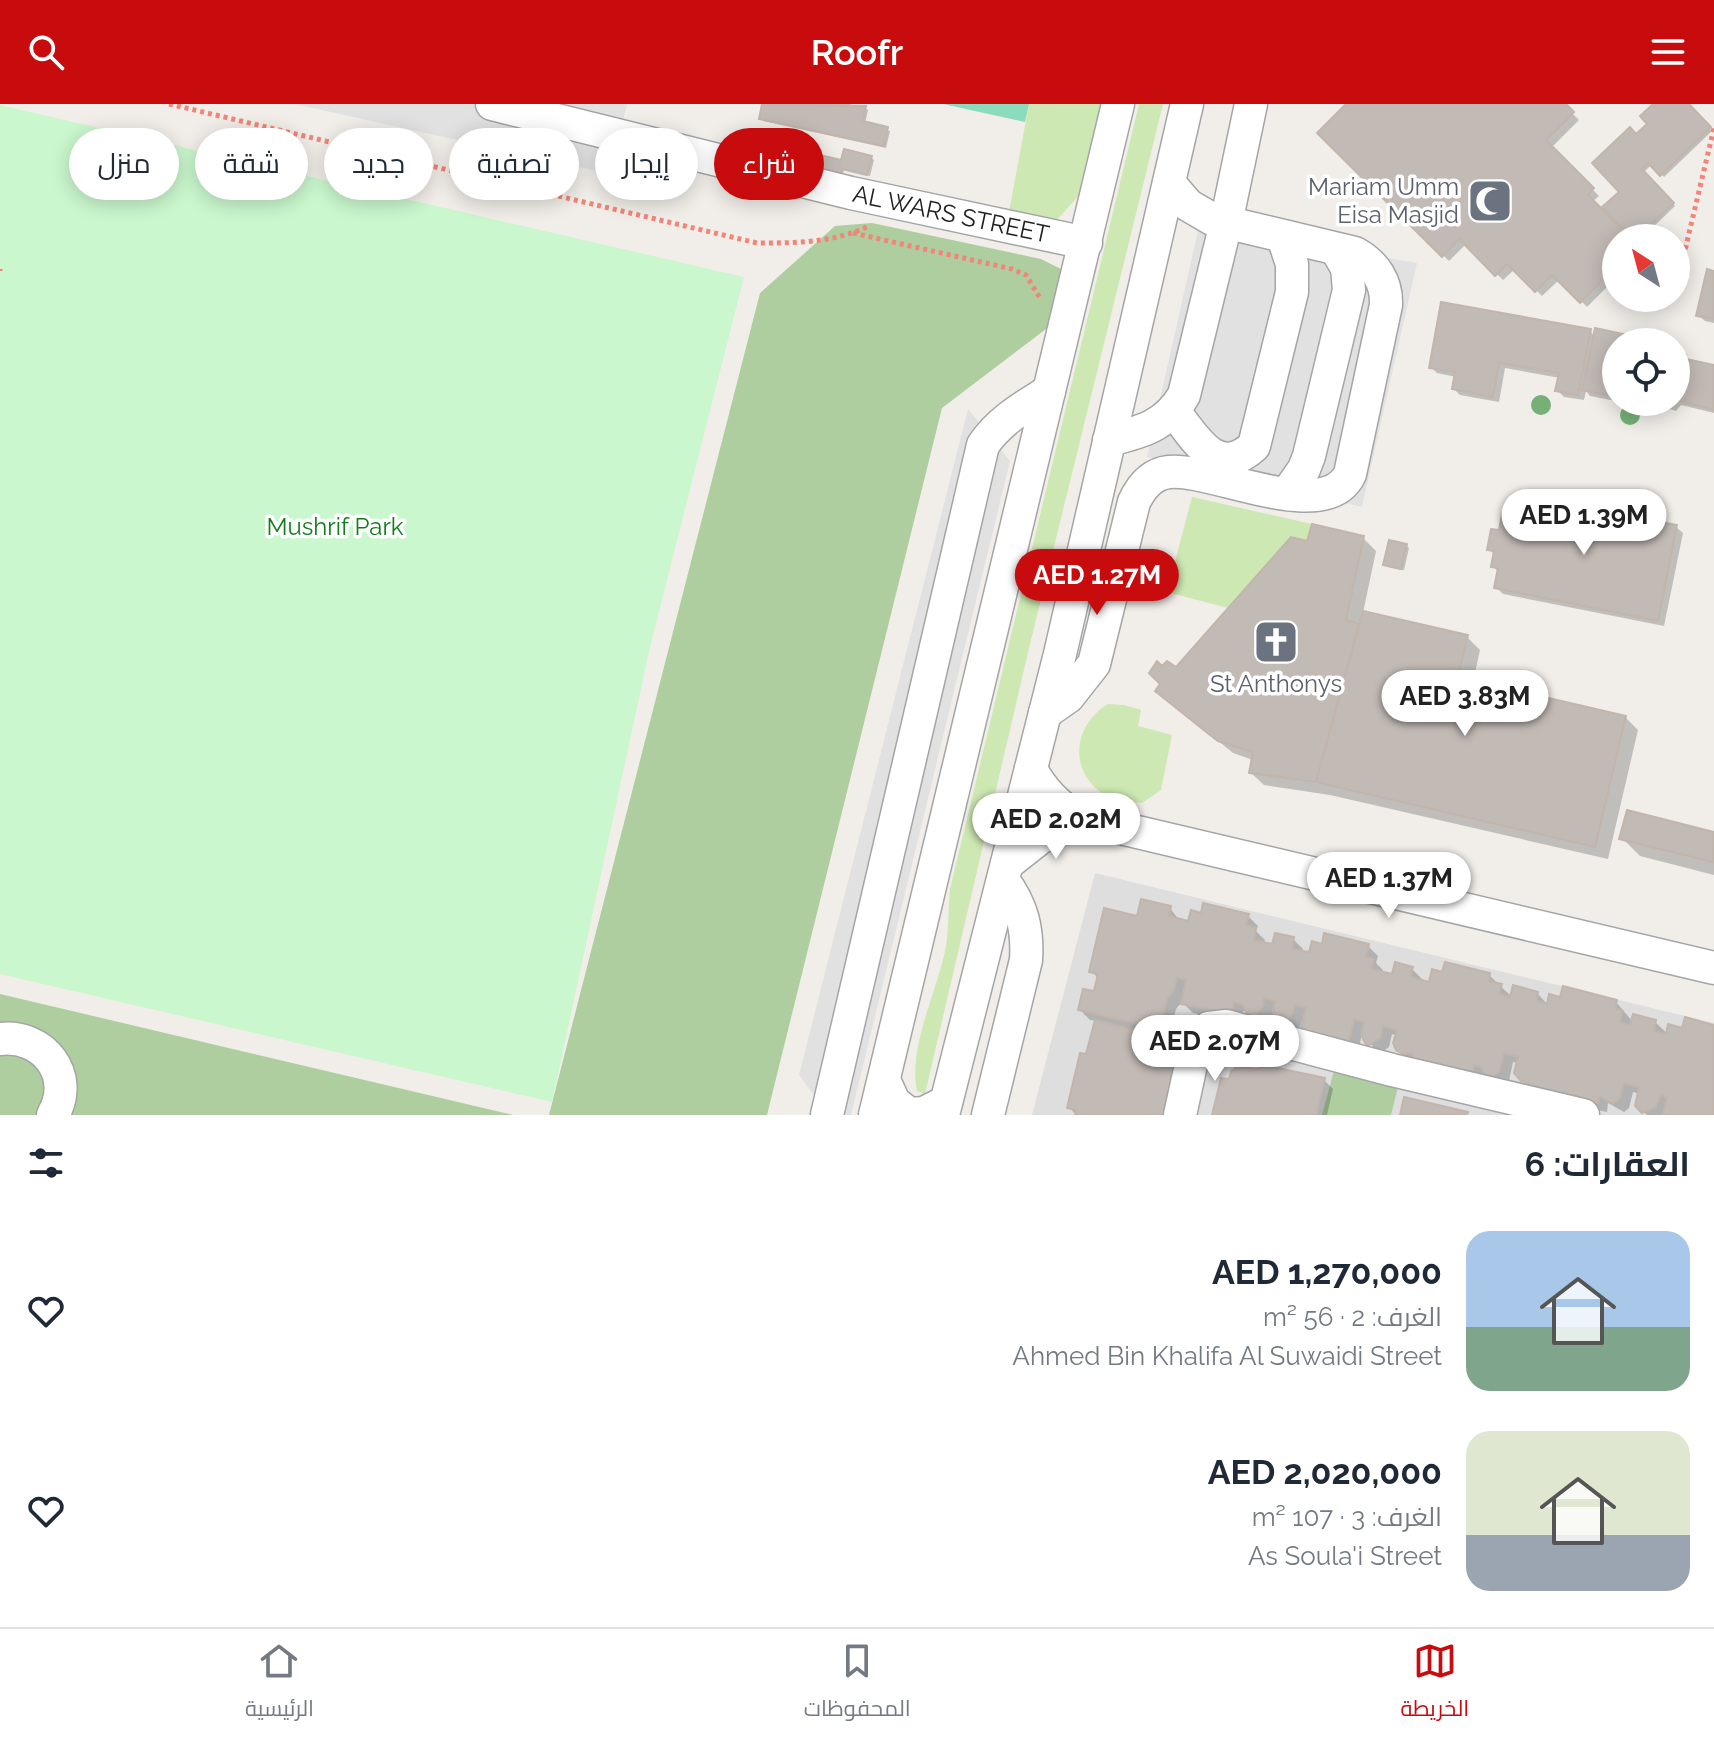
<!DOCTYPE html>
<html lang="ar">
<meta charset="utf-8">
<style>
body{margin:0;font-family:Raleway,Cairo,sans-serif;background:#f6f6f7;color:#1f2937;direction:rtl;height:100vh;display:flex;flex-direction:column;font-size:30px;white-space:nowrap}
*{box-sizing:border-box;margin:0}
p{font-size:26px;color:#747a83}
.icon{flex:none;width:44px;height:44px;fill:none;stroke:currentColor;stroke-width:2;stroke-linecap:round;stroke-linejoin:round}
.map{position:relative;height:1011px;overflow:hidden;direction:ltr}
.drawer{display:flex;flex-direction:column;background:#fff;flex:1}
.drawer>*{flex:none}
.guide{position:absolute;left:24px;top:24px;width:800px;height:72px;direction:rtl;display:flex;gap:16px}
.needle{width:52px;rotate:324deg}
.buttons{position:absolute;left:1602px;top:120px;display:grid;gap:16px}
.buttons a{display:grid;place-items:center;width:88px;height:88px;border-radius:50%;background:#fff;box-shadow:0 4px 20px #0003;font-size:40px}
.price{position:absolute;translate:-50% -68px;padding:0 18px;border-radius:28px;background:#fff;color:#222;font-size:26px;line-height:52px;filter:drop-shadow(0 2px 4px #0008)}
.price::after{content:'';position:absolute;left:50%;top:48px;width:24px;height:18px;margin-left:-12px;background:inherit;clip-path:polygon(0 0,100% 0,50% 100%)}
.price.selected{background:#c80b0d;color:#fff}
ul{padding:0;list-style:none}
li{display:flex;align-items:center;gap:24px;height:200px;padding:0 24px}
li span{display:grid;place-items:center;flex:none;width:224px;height:160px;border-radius:24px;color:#555}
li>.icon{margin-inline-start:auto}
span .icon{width:96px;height:96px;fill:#fffc;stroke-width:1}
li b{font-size:34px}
h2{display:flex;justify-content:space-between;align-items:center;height:96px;padding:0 24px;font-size:34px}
.tag{padding:0 28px;border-radius:36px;background:#fff;box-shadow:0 4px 20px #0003;font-size:28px;line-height:72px}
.tag.selected{background:#c80b0d;color:#fff}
header{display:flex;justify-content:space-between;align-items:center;height:104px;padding:0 24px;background:#c80b0d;color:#fff;font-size:36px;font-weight:600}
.menu{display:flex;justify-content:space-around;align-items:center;height:112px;border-top:2px solid #e0e1e3;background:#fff;font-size:22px;color:#747a83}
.menu a{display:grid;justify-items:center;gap:4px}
.menu .selected{color:#c80b0d}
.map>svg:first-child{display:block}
.residential{fill:#dfdede}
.grass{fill:#cde8b2}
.forest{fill:#aecea0}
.park{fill:#caf7cd}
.pitch{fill:#8cdbbc}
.parking{fill:#e1e1e1}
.shadow{fill:#0003}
.building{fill:#c2bab5;stroke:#c2b5ac;stroke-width:2}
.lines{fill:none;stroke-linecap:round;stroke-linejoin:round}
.minor-casing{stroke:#a5a5a5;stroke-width:35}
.path{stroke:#f38478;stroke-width:5;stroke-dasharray:4 4;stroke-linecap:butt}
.minor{stroke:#fff;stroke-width:32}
.tree{fill:#76b077}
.labels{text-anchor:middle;stroke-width:7;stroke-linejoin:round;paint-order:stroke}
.worship-label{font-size:24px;fill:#5b616d;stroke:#fff;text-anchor:end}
.street-label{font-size:24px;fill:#212121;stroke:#fff}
.park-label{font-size:24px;fill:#127d1a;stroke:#fff}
</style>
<header><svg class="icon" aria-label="menu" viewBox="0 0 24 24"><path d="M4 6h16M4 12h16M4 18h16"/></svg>Roofr<svg class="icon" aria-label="search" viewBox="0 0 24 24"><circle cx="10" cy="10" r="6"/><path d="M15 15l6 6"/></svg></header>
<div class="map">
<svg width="1714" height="1011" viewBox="0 0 1714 1011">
<rect width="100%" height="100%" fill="#f1eee9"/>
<path class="residential" d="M1095,769L1714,919V1011H1032Z"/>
<g class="grass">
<path d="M1029,0H1102L1082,88L1055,118L1009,108Z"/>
<path d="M1139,0H1163L1030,540L925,990L917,987C908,944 936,890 945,847C949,828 948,806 950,785Z"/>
<path d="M1192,393L1312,420L1307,437L1291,433L1228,504L1167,488Z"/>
<path d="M1108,600L1124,601L1141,606L1138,622L1172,631L1161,686L1142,699C1128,697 1109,696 1098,686C1068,661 1076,619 1108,600Z"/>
</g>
<g class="forest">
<path d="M872,119L1041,155L1067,168L1050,222L942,304L767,1011H549L760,189L835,122Z"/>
<path d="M0,890L513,1011H0Z"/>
<path d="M1335,963L1399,979L1391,1011H1322Z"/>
</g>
<path class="park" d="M0,1L744,173L650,543L552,998L0,870Z"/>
<path class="pitch" d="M943,0H1029L1025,18Z"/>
<g class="parking">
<path d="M295,0H627L610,70Z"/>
<path d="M1199,122L1417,159L1362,403L1147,353Z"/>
<path d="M968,305L1010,357L851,1011H829L799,971Z"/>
</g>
<g class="shadow">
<path d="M764,0H849L865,4L868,6L865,20L890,27L886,44L764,17L761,14Z"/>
<path d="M1349,0H1563L1579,16L1551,44L1599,92L1592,98L1628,134H1616V174L1587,203L1560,175L1542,192L1515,165L1503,176L1466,140L1449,157L1320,29Z"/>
<path d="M1656,0H1687L1712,27L1664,73L1652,60L1643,69L1675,102L1642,134H1633L1621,88L1636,33L1650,20Z"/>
<path d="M796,37L799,39L796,48L842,59L871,54L874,56L870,72L844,66L842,75L797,54L771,46Z"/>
<path d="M1714,169V219L1705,217L1698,211Z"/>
<path d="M1590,227L1595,233L1641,236L1643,238H1616V297L1590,292L1586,287L1584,296L1564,293L1557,286L1560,274L1505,264L1499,298L1460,291L1454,285L1456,273L1437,269L1431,263Z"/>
<path d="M1676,250L1685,253L1691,258L1714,263V309L1681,301L1676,307L1666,304L1659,298H1676Z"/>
<path d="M1676,423L1683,429L1664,522L1503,490L1496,483L1499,469L1493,462L1495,451L1489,445L1500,429Z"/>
<path d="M1363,434L1376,447L1363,509L1467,533L1480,546L1473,578L1625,613L1638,626L1608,755L1330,691L1264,681L1251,669L1253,656L1233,649L1157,587L1162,580V564L1176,565L1308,440Z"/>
<path d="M1406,441L1409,444L1404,466L1388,463L1386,460Z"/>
<path d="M1628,709L1714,731V771L1640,752L1622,734Z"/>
<path d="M1170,804L1179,816L1190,819L1248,812L1258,822L1256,827L1265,836L1264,840L1274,842L1293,835L1303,845L1302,849L1368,842L1378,852L1376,859L1383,866L1382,870L1394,873L1412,865L1422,875L1421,878L1430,880L1444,870L1489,871L1512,893L1537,889L1548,901L1616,898L1633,918H1655L1668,930L1714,923V1011H1647L1637,1001L1640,990L1633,988L1629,1004L1624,1008L1608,999L1607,1008L1540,994L1516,969L1518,959L1513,958L1509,977L1496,979L1483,970L1482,978L1408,956L1398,945L1397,932L1392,930L1389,943L1379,950L1362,929L1358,948L1302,917L1298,929L1291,931L1277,917L1273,904L1272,913L1265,919H1259L1249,908L1243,907L1241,919L1193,909L1182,898L1176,905L1169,933L1158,931L1171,946L1076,1011L1069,1003L1088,953L1097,917L1090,916L1080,906L1095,889L1099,875L1091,867L1139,814Z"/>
<path d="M1324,976L1333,985L1327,1011H1214Z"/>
</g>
<g class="building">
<path d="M762,0L866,2L863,17L888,23L884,42L759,15Z"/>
<path d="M1346,0H1566L1574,8L1546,36L1594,84L1588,91L1631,134H1616V162L1580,199L1552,171L1535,188L1507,160L1495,172L1459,135L1442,153L1317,29Z"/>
<path d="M1653,0H1689L1711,23L1660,72L1648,59L1642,65L1674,99L1637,134H1631L1602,103L1619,88L1592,59L1630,23L1636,30L1647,20L1640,12Z"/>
<path d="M773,29L797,35L794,45L841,56L844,45L872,52L867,71L842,65L840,73L793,62L795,53L769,47Z"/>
<path d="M1707,165L1714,167V215L1696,212Z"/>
<path d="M1441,198L1591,225L1578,291L1555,287L1559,269L1499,259L1493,293L1452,285L1455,268L1429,264Z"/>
<path d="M1595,224L1642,234L1641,238H1616V293L1582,286Z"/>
<path d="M1676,248L1686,251V255L1714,261V306L1676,296Z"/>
<path d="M1521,390L1677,421L1658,517L1494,484L1498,464L1491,463L1494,447L1487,446L1491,425L1499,426L1502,410L1516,412Z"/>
<path d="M1312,420L1364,432L1346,516L1359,520L1316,678L1249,669L1253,648L1218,637L1210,631L1155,587L1160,580L1149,569L1157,557L1162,562L1167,557L1176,563L1291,433L1307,437Z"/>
<path d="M1389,436L1407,440L1401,465L1383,461Z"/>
<path d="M1363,507L1468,531L1458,573L1626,612L1595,743L1316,678Z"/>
<path d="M1627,706L1714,728L1713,758L1619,735Z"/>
<path d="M1141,795L1171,802L1169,812L1188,817L1191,806L1201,809L1203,799L1249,810L1246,821L1256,824L1254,836L1272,840L1275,829L1294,833L1292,845L1309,848L1312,837L1322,840L1324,829L1369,840L1366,853L1374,855L1371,865L1392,870L1395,858L1413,863L1410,873L1429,878L1432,865L1442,868L1445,858L1490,869L1489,877L1502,880L1499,890L1510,893L1513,881L1538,888L1536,897L1547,900L1549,890L1560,893L1563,882L1617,896L1615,904L1623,907L1620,918L1630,921L1633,910L1656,916L1654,927L1666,930L1668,920L1682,924L1685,913L1714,921V1011H1663L1667,993L1661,991L1655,1004L1642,1009L1635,1002L1639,983L1624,979L1620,994L1613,1000L1599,992L1598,999L1528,985L1529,979L1521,977L1514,969L1518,953L1504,949L1499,968L1493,972L1484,970L1481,963L1474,961L1472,969L1414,957L1412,949L1403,950L1396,946L1393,939L1397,926L1383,922L1380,934L1367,942L1361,931L1364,918L1354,915L1348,940L1300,929L1306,904L1295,901L1289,919L1280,922L1275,918L1273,910L1275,897L1264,894L1263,903L1255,910H1247L1243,900L1234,898L1231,910L1181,900L1186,876L1177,874L1174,886L1167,895L1160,925L1078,906L1083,885L1094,887L1098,870L1089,868L1104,804L1137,812Z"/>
<path d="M1095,916L1163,933L1160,942L1177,946L1184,953L1173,1011H1075L1076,1006L1067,1004L1080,949L1086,950Z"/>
<path d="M1259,960L1325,974L1316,1011H1212L1221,974L1229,975L1231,967L1237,963L1259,965Z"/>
<path d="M1404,993L1468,1008L1467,1011H1400Z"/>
</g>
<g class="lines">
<g class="minor-casing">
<g id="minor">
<path id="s1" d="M492,0L851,89L1086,139"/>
<path d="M1174,307C1195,334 1217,376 1254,342L1292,188V160L1283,133"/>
<path d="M1109,336C1141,328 1166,322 1184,291L1226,119L1251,0"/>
<path d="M1288,388L1304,365L1309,352L1349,186L1347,164L1336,145"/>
<path d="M1045,609L1068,593L1094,560L1134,398C1141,383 1151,370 1169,368C1211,363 1325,422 1350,370L1386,201C1387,178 1375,160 1355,149L1212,115L1188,101L1169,79"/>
<path d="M1031,665C1042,686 1057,702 1078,714L1714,864"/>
<path d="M1007,760L1040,734L1078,714"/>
<path d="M0,935C43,930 76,971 53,1011"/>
<path d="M884,976L894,998L909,1010L924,1009L946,998"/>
<path d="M827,1011L983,341C1000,316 1024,303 1049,287"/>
<path d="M875,1011L1118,0"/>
<path d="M943,1011L1060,550L1187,0"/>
<path d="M988,1011L1026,856C1028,825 1022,801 1003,776"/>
<path d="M1180,1011L1196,938L1209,924L1226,922L1392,966L1583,1011"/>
</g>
</g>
<g class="path">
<path d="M169,0L757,139C796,139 833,139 869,122"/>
<path d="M853,129L1012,165L1026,171L1040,194"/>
<path d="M0,165V167"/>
<path d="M1676,184L1714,24"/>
</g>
<use href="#minor" class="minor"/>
</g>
<g class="tree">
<circle cx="1541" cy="301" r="10"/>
<circle cx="1630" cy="311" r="10"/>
</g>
<defs>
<g id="mosque-square" transform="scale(2.3)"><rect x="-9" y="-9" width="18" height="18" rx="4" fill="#6b7280" stroke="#fff"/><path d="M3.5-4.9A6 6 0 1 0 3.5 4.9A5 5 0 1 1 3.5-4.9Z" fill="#fff"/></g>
<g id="church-square" transform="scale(2.3)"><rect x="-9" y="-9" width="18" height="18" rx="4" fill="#6b7280" stroke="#fff"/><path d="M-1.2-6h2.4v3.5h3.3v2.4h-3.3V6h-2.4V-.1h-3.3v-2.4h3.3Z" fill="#fff"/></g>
</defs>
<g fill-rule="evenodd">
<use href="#mosque-square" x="1490" y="97"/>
<use href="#church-square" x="1276" y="538"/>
</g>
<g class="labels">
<g class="worship-label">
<text x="1459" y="91">Mariam Umm<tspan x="1459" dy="28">Eisa Masjid</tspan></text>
<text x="1276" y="588" text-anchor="middle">St Anthonys</text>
</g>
<g class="street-label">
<text dy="8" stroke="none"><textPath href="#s1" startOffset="472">AL WARS STREET</textPath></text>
</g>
<g class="park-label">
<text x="335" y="431">Mushrif Park</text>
</g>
</g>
</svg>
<div class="buttons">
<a><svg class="needle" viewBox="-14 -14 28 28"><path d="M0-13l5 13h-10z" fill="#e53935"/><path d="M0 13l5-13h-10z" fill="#747a83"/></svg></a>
<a><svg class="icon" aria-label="locate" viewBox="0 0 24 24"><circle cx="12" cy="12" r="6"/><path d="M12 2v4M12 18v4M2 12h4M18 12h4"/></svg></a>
</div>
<b class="price" style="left:1584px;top:453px">AED 1.39M</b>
<b class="price selected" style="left:1097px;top:513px">AED 1.27M</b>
<b class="price" style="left:1465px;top:634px">AED 3.83M</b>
<b class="price" style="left:1056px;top:757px">AED 2.02M</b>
<b class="price" style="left:1389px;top:816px">AED 1.37M</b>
<b class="price" style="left:1215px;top:979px">AED 2.07M</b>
<div class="guide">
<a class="tag selected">شراء</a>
<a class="tag">إيجار</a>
<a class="tag">تصفية</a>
<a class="tag">جديد</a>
<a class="tag">شقة</a>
<a class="tag">منزل</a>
</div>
</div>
<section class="drawer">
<h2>العقارات: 6<svg class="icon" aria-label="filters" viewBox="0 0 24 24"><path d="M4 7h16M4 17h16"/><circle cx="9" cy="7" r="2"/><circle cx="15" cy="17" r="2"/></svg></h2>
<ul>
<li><span style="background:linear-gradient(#a9c7e8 60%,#7fa58c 0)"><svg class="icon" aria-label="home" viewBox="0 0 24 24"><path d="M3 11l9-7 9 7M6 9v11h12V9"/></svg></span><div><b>AED 1,270,000</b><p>الغرف: 2 · 56 m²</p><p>Ahmed Bin Khalifa Al Suwaidi Street</p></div><svg class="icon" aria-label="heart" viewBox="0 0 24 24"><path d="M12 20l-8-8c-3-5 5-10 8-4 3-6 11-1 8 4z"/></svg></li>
<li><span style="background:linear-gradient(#dfe7d0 65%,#9aa5b1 0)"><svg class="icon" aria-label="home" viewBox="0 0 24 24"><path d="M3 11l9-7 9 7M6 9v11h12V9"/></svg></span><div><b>AED 2,020,000</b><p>الغرف: 3 · 107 m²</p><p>As Soula'i Street</p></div><svg class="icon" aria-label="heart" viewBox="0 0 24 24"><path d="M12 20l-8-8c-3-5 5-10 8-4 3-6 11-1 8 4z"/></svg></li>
</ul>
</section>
<nav class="menu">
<a class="selected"><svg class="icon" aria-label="map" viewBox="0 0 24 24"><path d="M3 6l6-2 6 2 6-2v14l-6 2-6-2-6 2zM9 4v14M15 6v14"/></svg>الخريطة</a>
<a><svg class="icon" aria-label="saved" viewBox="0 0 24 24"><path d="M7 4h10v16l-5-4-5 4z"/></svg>المحفوظات</a>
<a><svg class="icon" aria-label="home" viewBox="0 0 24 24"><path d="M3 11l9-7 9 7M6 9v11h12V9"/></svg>الرئيسية</a>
</nav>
